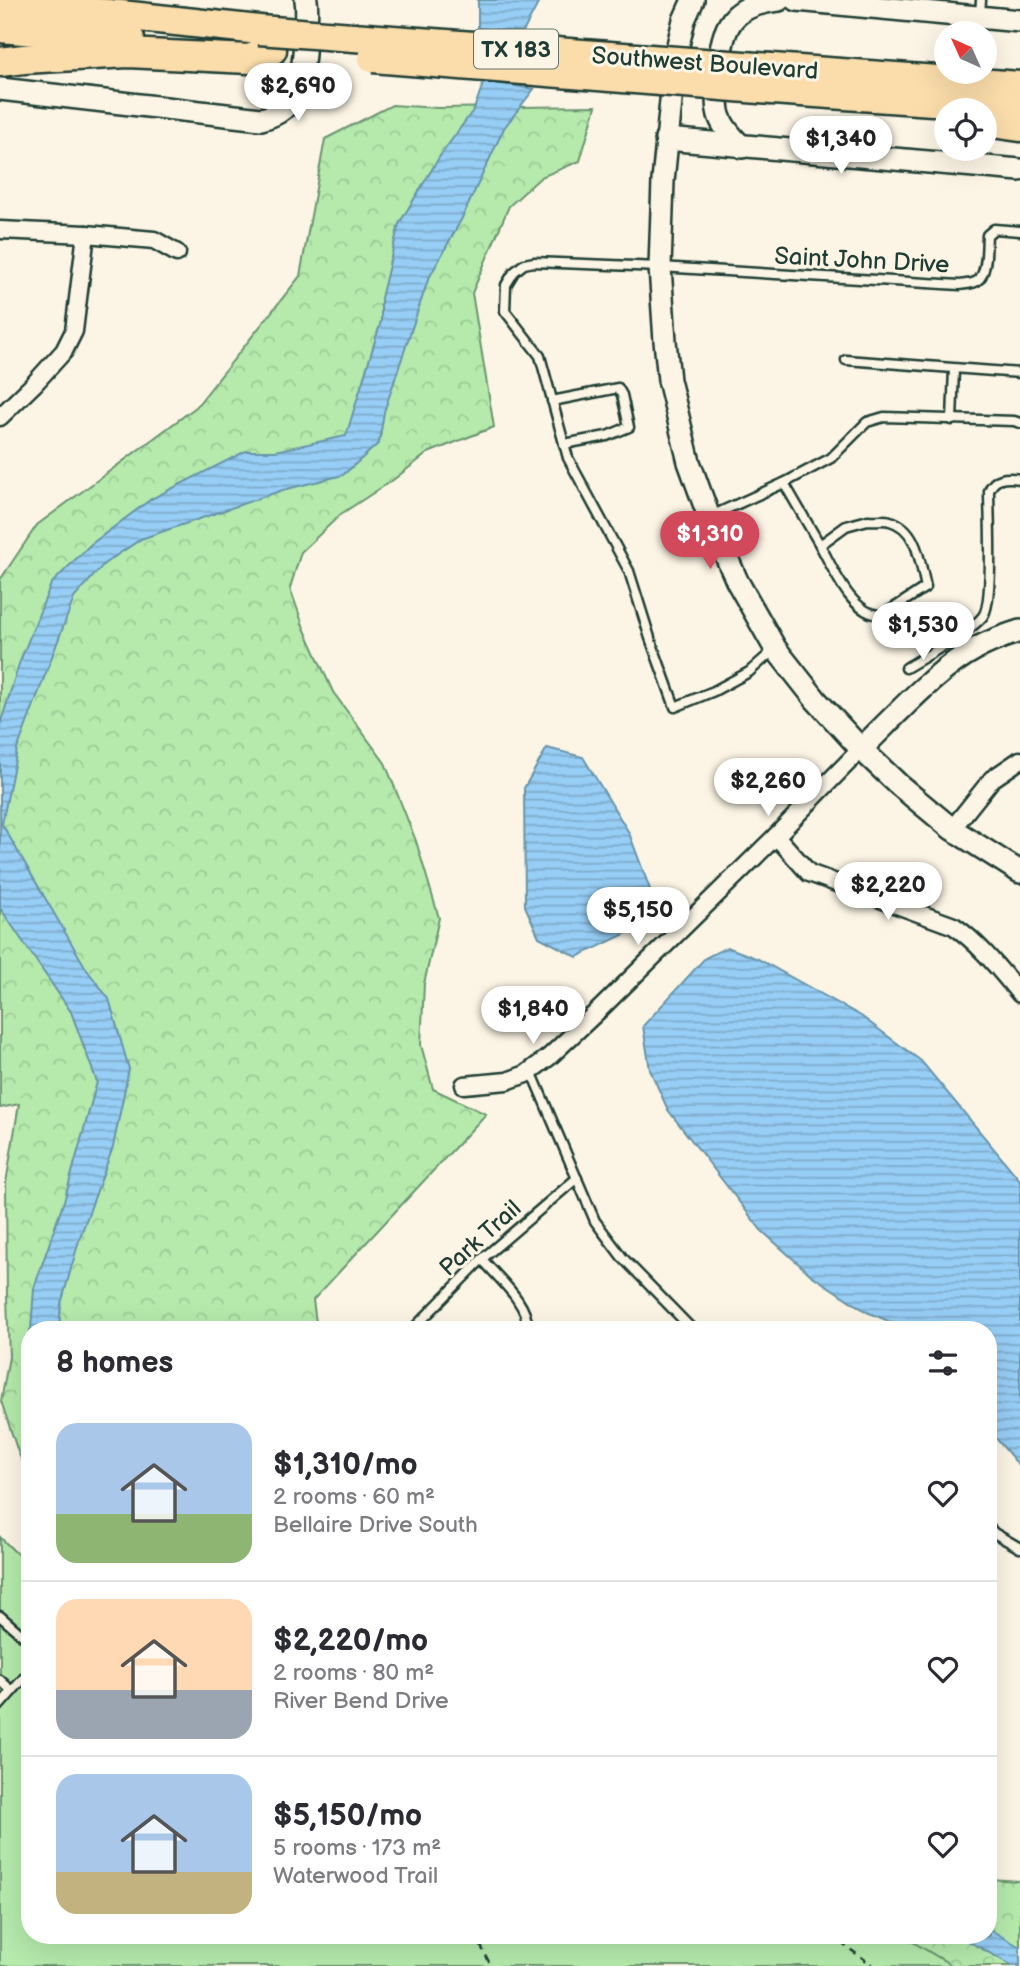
<!DOCTYPE html>
<meta charset="utf-8">
<style>
body{margin:0;font-family:"Balsamiq Sans",sans-serif;background:#f2f2f3;color:#2b2b33;height:100vh;display:flex;flex-direction:column;font-size:26px;white-space:nowrap}
*{box-sizing:border-box;margin:0}
p{font-size:23px;color:#7c7c81}
.icon{flex:none;width:38px;height:38px;fill:none;stroke:currentColor;stroke-width:2;stroke-linecap:round;stroke-linejoin:round}
.map{position:relative;flex:1;overflow:hidden}
.drawer{position:absolute;left:21px;top:1321px;width:976px;height:623px;display:flex;flex-direction:column;background:#fff;border-radius:28px;box-shadow:0 7px 28px #0002}
.drawer>*{flex:none}
.needle{width:46px;rotate:315deg}
.buttons{position:absolute;left:934px;top:21px;display:grid;gap:14px}
.buttons a{display:grid;place-items:center;width:63px;height:63px;border-radius:50%;background:#fff;box-shadow:0 7px 28px #0002;font-size:35px}
.price{position:absolute;translate:-50% -60px;padding:0 16px;border-radius:24px;background:#fff;color:#222;font-size:23px;line-height:46px;filter:drop-shadow(0 2px 4px #0008)}
.price::after{content:'';position:absolute;left:50%;top:42px;width:21px;height:16px;margin-left:-10px;background:inherit;clip-path:polygon(0 0,100% 0,50% 100%)}
.price.active{background:#d1495b;color:#fff}
ul{padding:0;list-style:none}
li{display:flex;align-items:center;gap:21px;height:175px;padding:0 35px}
li+li{border-top:2px solid #e1e1e2}
li span{display:grid;place-items:center;flex:none;width:196px;height:140px;border-radius:21px;color:#555}
li>.icon{margin-inline-start:auto}
span .icon{width:84px;height:84px;fill:#fffc;stroke-width:1}
li b{font-size:30px}
h2{display:flex;justify-content:space-between;align-items:center;height:84px;padding:0 35px;font-size:30px}
.map>svg:first-child{display:block}
.green{fill:#b5eaac;stroke:#6a9470;stroke-width:2}
.forest{fill:url(#forest-crowns);stroke:#6a9470;stroke-width:2}
.water{fill:url(#water-rules);stroke:#6794a8;stroke-width:2}
.lines{fill:none;stroke-linecap:round;stroke-linejoin:round}
.lane-casing{stroke:#1f3d34;stroke-width:13}
.street-casing{stroke:#1f3d34;stroke-width:21}
.secondary-casing{stroke:#1f3d34;stroke-width:26}
.highway-casing{stroke:#1f3d34;stroke-width:33}
.path{stroke:#1f3d34;stroke-width:2.5;stroke-dasharray:7 5;stroke-linecap:butt}
.lane{stroke:#fcf5e5;stroke-width:8}
.street{stroke:#fcf5e5;stroke-width:16}
.secondary{stroke:#fcf5e5;stroke-width:21}
.highway{stroke:#fbddab;stroke-width:28}
.highway-bridge-casing{stroke:#1f3d34;stroke-width:33;stroke-linecap:butt}
.highway-bridge{stroke:#fbddab;stroke-width:28}
.labels{text-anchor:middle;stroke-width:6;stroke-linejoin:round;paint-order:stroke}
.shield{fill:#fcf5e5;stroke:#617469;stroke-width:2}
.shield-label{font-size:23px;font-weight:bold;fill:#1f3d34}
.street-label{font-size:24px;fill:#1f3d34;stroke:#fcf5e5}
</style>
<div class="map">
<svg width="1020" height="1966" viewBox="0 0 1020 1966">
<defs>
<pattern id="forest-crowns" width="20" height="18" patternUnits="userSpaceOnUse" patternTransform="scale(1.75)"><rect width="20" height="18" fill="#b5eaac"/><path d="M2 6a3 3 0 1 1 6 0M12 15a3 3 0 1 1 6 0" fill="none" stroke="#9bca95"/></pattern>
<pattern id="water-rules" width="6" height="5" patternUnits="userSpaceOnUse" patternTransform="scale(1.75)"><rect width="6" height="5" fill="#97cef6"/><path d="M0 2.5h6" fill="none" stroke="#7ba8c8"/></pattern>
</defs>
<rect width="100%" height="100%" fill="#fcf5e5"/>
<filter id="ink" filterUnits="userSpaceOnUse"><feTurbulence type="fractalNoise" baseFrequency=".0143" numOctaves="2"/><feDisplacementMap in="SourceGraphic" scale="14" xChannelSelector="R" yChannelSelector="G"/><feConvolveMatrix kernelMatrix="1 2 1 2 8 2 1 2 1" color-interpolation-filters="sRGB"/></filter>
<g filter="url(#ink)">
<path class="green" d="M0,1537L30,1567V1936H940L994,1966H0Z"/>
<g class="forest">
<path d="M392,105L438,108L596,106L580,161L541,177L509,206L472,293L494,427L428,453L393,480L341,514L301,552L290,588L304,628L333,692L385,763L416,841L439,918L424,984L421,1045L433,1089L486,1114L313,1300L317,1330H30V1479L18,1452L1,1401L9,1357L7,1296L6,1183L19,1104L0,1108V580L37,525L196,407L300,276L325,139Z"/>
<path d="M989,1879L1020,1881V1966H953L903,1936H989Z"/>
</g>
<g class="water">
<path d="M478,0H540L523,32L478,28Z"/>
<path d="M484,81L534,89L504,128L462,218L428,280L384,412L379,443L343,475L283,490L141,539L104,564L74,598L17,750L2,824L87,970L109,999L129,1069L113,1147L80,1237L61,1304L59,1330H31L34,1288L65,1198L97,1082L71,1012L0,908V725L19,664L51,584L90,545L151,499L246,451H275L346,436L381,321V298L399,224L440,156L474,109Z"/>
<path d="M547,748L583,757L629,833L651,892L625,934L577,957L539,937L525,906L524,788Z"/>
<path d="M727,947L758,959L861,1016L921,1061L1020,1180V1467L989,1430V1330H910L867,1312L811,1275L761,1230L668,1110L650,1070L643,1026L705,958Z"/>
<path d="M989,1929L1020,1947V1966H1013L959,1936H989Z"/>
</g>
<g class="lines">
<g class="lane-casing">
<g id="lane">
<path d="M980,15L981,0"/>
<path d="M846,360L1020,373"/>
<path d="M552,401L618,388L622,395L629,427L607,436L564,444"/>
<path d="M952,420L954,369"/>
<path d="M784,483L820,545"/>
<path d="M709,517L784,483L831,458L867,422L884,417L1014,421L1020,423"/>
<path d="M868,520C875,521 884,519 890,521C918,528 920,564 926,587L883,615C852,617 833,568 820,545L846,526Z"/>
<path d="M775,649L749,672L714,691L675,707L650,638L629,571L568,458L540,356L505,311L506,285L514,272L524,264L534,262L660,267L960,285C965,284 973,284 977,281C988,274 986,246 987,235L994,229L1020,231"/>
<path d="M906,668C924,657 972,631 983,616C994,602 989,514 989,491C994,477 1006,477 1020,479"/>
<path d="M531,1071L595,1221L622,1257L693,1330"/>
<path d="M482,1259C496,1276 533,1307 526,1330"/>
<path d="M412,1330L482,1259L577,1178"/>
<path d="M989,1527L994,1533L1020,1548"/>
<path d="M0,1616L30,1642"/>
<path d="M0,1680L12,1691"/>
<path d="M0,1705L30,1671"/>
</g>
</g>
<g class="street-casing">
<g id="street">
<path d="M0,230L86,234L154,240L177,253"/>
<path d="M0,417L34,384L64,351L74,331L86,234"/>
<path d="M952,829L992,779L1020,760"/>
<path d="M776,836L809,873L954,926C980,944 1000,970 1020,994"/>
<path d="M464,1085L507,1081L526,1074L549,1057L601,1008L776,836L861,749"/>
</g>
</g>
<g class="secondary-casing">
<g id="secondary">
<path d="M693,0L684,20L678,45L674,71L663,181L660,267L665,341L669,380L689,462L709,517L737,581L775,648L816,700L861,749L899,785L952,829L1020,872"/>
<path d="M797,0L1020,21"/>
<path d="M0,89L261,119C301,110 303,73 305,39C306,26 308,13 306,0"/>
<path d="M666,139L1020,170"/>
<path d="M742,147C712,118 716,108 719,69C722,25 732,5 779,0"/>
<path d="M861,749C892,719 929,678 965,655C982,644 1001,637 1020,631"/>
</g>
</g>
<g class="highway-casing">
<g id="highway">
<path d="M0,5L121,15L259,30"/>
<path d="M0,28L130,39"/>
<path d="M0,62L24,59L128,53L249,59L272,50"/>
<path d="M772,68L1020,86"/>
<path d="M772,90L1020,107"/>
<path d="M985,122L1020,127"/>
</g>
</g>
<g class="path">
<path d="M473,1936L478,1940L491,1966"/>
<path d="M831,1936L874,1966"/>
</g>
<use href="#lane" class="lane"/>
<use href="#street" class="street"/>
<use href="#secondary" class="secondary"/>
<use href="#highway" class="highway"/>
<g class="highway-bridge-casing">
<g id="highway-bridge">
<path d="M259,30L772,68"/>
<path d="M373,58L772,90"/>
</g>
</g>
<use href="#highway-bridge" class="highway-bridge"/>
</g>
</g>
<g class="labels">
<rect class="shield" x="474" y="29.5" width="84" height="39" rx="5"/>
<g class="shield-label">
<text x="516" y="57">TX 183</text>
</g>
<g class="street-label">
<text transform="translate(705 63) rotate(4)" y="8">Southwest Boulevard</text>
<text transform="translate(862 260) rotate(3)" y="8">Saint John Drive</text>
<text transform="translate(480 1238) rotate(-42)" y="8">Park Trail</text>
</g>
</g>
</svg>
<div class="buttons">
<a><svg class="needle" viewBox="-14 -14 28 28"><path d="M0-13l5 13h-10z" fill="#e53935"/><path d="M0 13l5-13h-10z" fill="#7c7c81"/></svg></a>
<a><svg class="icon" aria-label="locate" viewBox="0 0 24 24"><circle cx="12" cy="12" r="6"/><path d="M12 2v4M12 18v4M2 12h4M18 12h4"/></svg></a>
</div>
<b class="price" style="left:298px;top:123px">$2,690</b>
<b class="price" style="left:841px;top:176px">$1,340</b>
<b class="price active" style="left:710px;top:571px">$1,310</b>
<b class="price" style="left:923px;top:662px">$1,530</b>
<b class="price" style="left:768px;top:818px">$2,260</b>
<b class="price" style="left:888px;top:922px">$2,220</b>
<b class="price" style="left:638px;top:947px">$5,150</b>
<b class="price" style="left:533px;top:1046px">$1,840</b>
<section class="drawer">
<h2>8 homes<svg class="icon" aria-label="filters" viewBox="0 0 24 24"><path d="M4 7h16M4 17h16"/><circle cx="9" cy="7" r="2"/><circle cx="15" cy="17" r="2"/></svg></h2>
<ul>
<li><span style="background:linear-gradient(#a9c7e8 65%,#8fb573 0)"><svg class="icon" aria-label="home" viewBox="0 0 24 24"><path d="M3 11l9-7 9 7M6 9v11h12V9"/></svg></span><div><b>$1,310/mo</b><p>2 rooms · 60 m²</p><p>Bellaire Drive South</p></div><svg class="icon" aria-label="heart" viewBox="0 0 24 24"><path d="M12 20l-8-8c-3-5 5-10 8-4 3-6 11-1 8 4z"/></svg></li>
<li><span style="background:linear-gradient(#ffd9b3 65%,#9aa5b1 0)"><svg class="icon" aria-label="home" viewBox="0 0 24 24"><path d="M3 11l9-7 9 7M6 9v11h12V9"/></svg></span><div><b>$2,220/mo</b><p>2 rooms · 80 m²</p><p>River Bend Drive</p></div><svg class="icon" aria-label="heart" viewBox="0 0 24 24"><path d="M12 20l-8-8c-3-5 5-10 8-4 3-6 11-1 8 4z"/></svg></li>
<li><span style="background:linear-gradient(#a9c7e8 70%,#c2b280 0)"><svg class="icon" aria-label="home" viewBox="0 0 24 24"><path d="M3 11l9-7 9 7M6 9v11h12V9"/></svg></span><div><b>$5,150/mo</b><p>5 rooms · 173 m²</p><p>Waterwood Trail</p></div><svg class="icon" aria-label="heart" viewBox="0 0 24 24"><path d="M12 20l-8-8c-3-5 5-10 8-4 3-6 11-1 8 4z"/></svg></li>
</ul>
</section>
</div>
